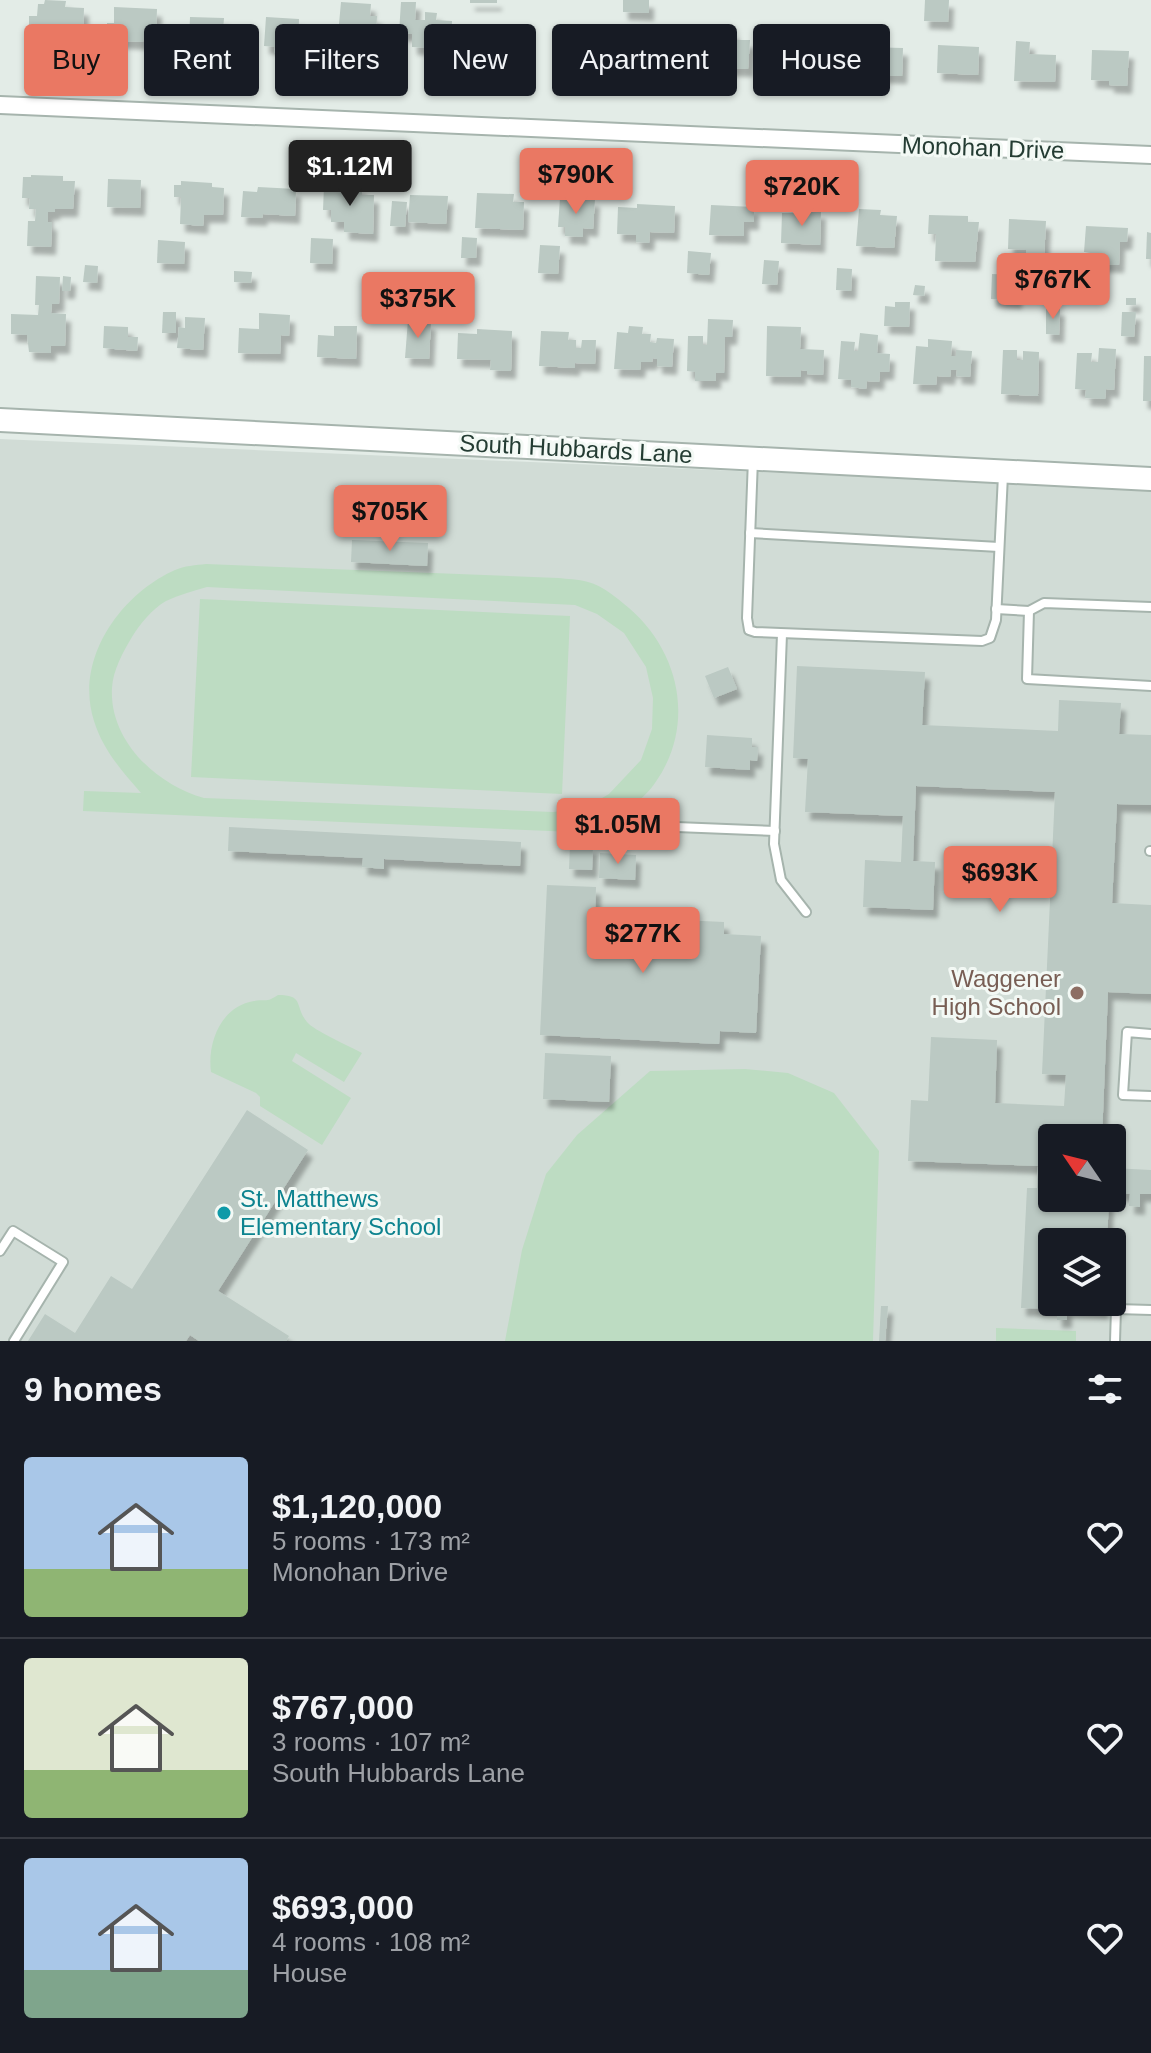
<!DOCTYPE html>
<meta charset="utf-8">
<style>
body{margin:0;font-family:Helvetica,sans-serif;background:#20242c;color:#f1f3f6;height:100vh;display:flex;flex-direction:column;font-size:30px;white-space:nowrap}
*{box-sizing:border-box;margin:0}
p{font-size:26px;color:#9ea1a6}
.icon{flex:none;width:44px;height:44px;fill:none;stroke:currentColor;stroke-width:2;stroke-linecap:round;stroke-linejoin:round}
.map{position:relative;height:1341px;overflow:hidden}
.drawer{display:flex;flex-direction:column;background:#171b24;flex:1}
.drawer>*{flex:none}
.top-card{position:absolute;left:24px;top:24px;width:1104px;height:72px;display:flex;gap:16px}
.needle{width:52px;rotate:305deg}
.buttons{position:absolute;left:1038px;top:1124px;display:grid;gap:16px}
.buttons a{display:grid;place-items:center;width:88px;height:88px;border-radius:8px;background:#171b24;box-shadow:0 2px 6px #0004;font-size:40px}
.price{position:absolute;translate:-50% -68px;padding:0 18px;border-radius:8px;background:#ea7863;color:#111;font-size:26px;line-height:52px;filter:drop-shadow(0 2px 4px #0008)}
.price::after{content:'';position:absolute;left:50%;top:48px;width:24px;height:18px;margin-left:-12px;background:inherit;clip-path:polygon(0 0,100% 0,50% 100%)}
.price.active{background:#222;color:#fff}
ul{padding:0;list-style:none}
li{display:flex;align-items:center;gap:24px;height:200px;padding:0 24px}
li+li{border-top:2px solid #363941}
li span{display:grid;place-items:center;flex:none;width:224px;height:160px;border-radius:8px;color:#555}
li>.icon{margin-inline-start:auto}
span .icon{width:96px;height:96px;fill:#fffc;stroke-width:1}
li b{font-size:34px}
h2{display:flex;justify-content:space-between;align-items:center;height:96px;padding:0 24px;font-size:34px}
.tag{padding:0 28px;border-radius:8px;background:#171b24;box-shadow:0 2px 6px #0004;font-size:28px;line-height:72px}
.tag.active{background:#ea7863;color:#111}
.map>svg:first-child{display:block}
.built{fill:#d1dcd6;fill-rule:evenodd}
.green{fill:#bddcc2;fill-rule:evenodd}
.building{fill:#bbc9c3;filter:url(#shadow)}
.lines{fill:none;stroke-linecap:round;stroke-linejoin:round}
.service-casing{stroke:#a6b4ad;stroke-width:12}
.minor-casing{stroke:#a6b4ad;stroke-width:20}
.tertiary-casing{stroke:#a6b4ad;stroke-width:26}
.service{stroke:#fff;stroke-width:8}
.minor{stroke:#fff;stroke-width:16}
.tertiary{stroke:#fff;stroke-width:22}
.education-dot{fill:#8d6e63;stroke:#f3f9f5;stroke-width:3}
.culture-dot{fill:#0f9aa8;stroke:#f3f9f5;stroke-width:3}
.labels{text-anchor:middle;stroke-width:6;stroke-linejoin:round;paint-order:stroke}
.street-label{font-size:24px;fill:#243c33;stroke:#f3f9f5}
.education-label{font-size:24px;fill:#785e54;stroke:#f3f9f5;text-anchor:end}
.culture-label{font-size:24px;fill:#0d838f;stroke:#f3f9f5;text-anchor:start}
</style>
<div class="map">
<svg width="1151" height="1341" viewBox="0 0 1151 1341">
<defs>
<filter id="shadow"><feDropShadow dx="5" dy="8" stdDeviation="2" flood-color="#0004"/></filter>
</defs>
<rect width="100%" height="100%" fill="#e3ece7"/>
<path class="built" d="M0,439L1151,489V1341H0ZM1052,1138H1112V1198H1052ZM1052,1242H1112V1302H1052Z"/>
<g class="green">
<path d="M206,564L558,578C567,579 578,579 588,582C603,586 617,598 629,608C680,652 696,725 655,783C636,810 604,823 573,832L83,811L84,791L141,793C122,771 103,750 94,721C74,659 121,594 175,570C184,566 196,565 206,564ZM207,587L575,605L597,614L624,633L646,667L653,698L652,729L641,760L609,794L583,809L553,812L204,798C157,785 109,741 112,688C113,670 123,652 132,637C140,624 152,609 166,601C179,595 193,591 207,587Z"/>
<path d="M200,599L570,616L562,794L191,777Z"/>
<path d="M278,995C305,995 294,1006 307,1022C313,1030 351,1047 362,1053L344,1082L296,1053L292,1061L351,1098L322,1145L260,1106V1097L256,1093L211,1072C207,1043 221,1006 254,1001C267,999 266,1003 278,995Z"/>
<path d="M745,1069L788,1073L834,1093L879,1151L873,1341H505L522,1250L546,1174L577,1135L650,1071Z"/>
<path d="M996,1328L1076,1331V1341H996Z"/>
</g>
<g class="building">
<path d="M45,0L66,1L65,7L84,8L83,36L71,35L70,40L36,39V35L29,34V16H37L38,4H44Z"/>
<rect x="470" y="0" width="27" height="3"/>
<path d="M623,0H649V13L623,12Z"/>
<path d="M925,0H949L948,22L924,21Z"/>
<path d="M341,2L371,4L370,16H377L375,50L346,52V46H337Z"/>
<path d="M401,2H416L415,20H425V12L437,13L436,20L452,21L450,57L430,56V48L412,47V34L399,33Z"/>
<path d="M114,7L157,9L156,35H144L143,42L106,40L107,23H114Z"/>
<path d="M190,17L224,18L222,45L189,44Z"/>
<path d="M266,17L299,19L298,47H288L287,53H274L275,47L264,46Z"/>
<path d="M778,25H795V33L828,34L826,72L789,70V50L777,49Z"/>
<path d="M490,29L525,30L524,59L510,58V63H501V59L489,58Z"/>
<path d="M564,30L601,31L599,61L562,59Z"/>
<path d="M716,31L735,32V40H750L748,69L714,68Z"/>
<path d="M638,35L677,36L676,64L637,62Z"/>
<path d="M1016,41L1030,42L1029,54L1056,55L1055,82L1014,81Z"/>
<path d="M938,45L979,47L978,75L937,73Z"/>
<path d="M865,47L903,48L902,76L864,75Z"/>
<path d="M1092,50L1129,51L1127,86L1109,85V81L1091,80Z"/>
<path d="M31,175L63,176V181H75L73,209H55V212H48V222H52L51,247L27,246L28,221H35L36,209H29L30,198H22L23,177H31Z"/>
<path d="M108,179L141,180L140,208L107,207Z"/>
<path d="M181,181L212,183V187L224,188L223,215H204L203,226L180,224L181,197H174V185H181Z"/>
<path d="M324,186L362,187V195H374L373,234L344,232V222H331V210H323Z"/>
<path d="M258,187L296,189L295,216L263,214L262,218L241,217L243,191L257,192Z"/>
<path d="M477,193L514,194L513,202H524L523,230L475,228Z"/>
<path d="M410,195L448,196L446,224L408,222Z"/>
<path d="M560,198L595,199L593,229L583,228V237L565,236V227H558Z"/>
<path d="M392,201L407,202L405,227L390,226Z"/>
<path d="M637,204L675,206L674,233L650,232L649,243L636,242V235L617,234L618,207L637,208Z"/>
<path d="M711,205L754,207V222H744V236L709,235Z"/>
<path d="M859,209L881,210L880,215L897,216L894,248L856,246Z"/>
<path d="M797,210L821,211L820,245L781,243L782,213H797Z"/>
<path d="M929,215L968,216V222H979L975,262L935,261L936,234H928Z"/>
<path d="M1009,219L1046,221L1044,260L1026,259V250L1008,249Z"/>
<path d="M1086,226L1128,228L1127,242H1120L1119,265L1090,264L1091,253L1084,252Z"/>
<path d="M1147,232L1151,233V259H1146Z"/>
<path d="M462,237L477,238L476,258H461Z"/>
<path d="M311,238L333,239L332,264L310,263Z"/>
<path d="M158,240L185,242L184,264L157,263Z"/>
<path d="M540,245L560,246L558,274L538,273Z"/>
<path d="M688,251L711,253L709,275L687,273Z"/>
<path d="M764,260L779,261L777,285L762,284Z"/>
<path d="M85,265L98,266L97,283L83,282Z"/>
<path d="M837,268L852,269L851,291L836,290Z"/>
<path d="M234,271L252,272L251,283L234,282Z"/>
<path d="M992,274L1018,275L1017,301L991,299Z"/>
<path d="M36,276L60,277L59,304H52L51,313L66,314L65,346H51V353L29,352L27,335L11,334V314L38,315L39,305H35Z"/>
<path d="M63,276L71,277L70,291H62Z"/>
<path d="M389,280L405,281V302L388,301Z"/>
<path d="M915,285L925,286L924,296L913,295Z"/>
<rect x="1126" y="298" width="10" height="7"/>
<path d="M895,302H910L909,327L884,326L885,306L895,307Z"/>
<path d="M1046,308H1060L1059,335L1046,334Z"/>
<path d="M163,312H176V333H162Z"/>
<path d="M1122,312H1136L1134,337L1121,336Z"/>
<path d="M259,313L290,315L289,336L281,335L280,354L238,353L239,328L259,329Z"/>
<path d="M185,317L205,318L203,350L177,348L179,327L185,328Z"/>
<path d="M708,319L733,320L732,337H725L724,373H716V381H695V372L687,371L688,336H703V345H707Z"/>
<path d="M408,320L431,322L429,359L405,358Z"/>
<path d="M104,326L128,327V337H138L137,351L103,348Z"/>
<path d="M334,326H357L356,359L317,357L318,335L334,336Z"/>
<path d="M629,326L643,327L642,334H651L650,342L656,343L657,338L674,339L672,367L657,366V359L653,358L652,362H641L640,370L614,369L617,332L628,333Z"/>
<path d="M767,326L801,327L800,349L824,350L823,375L807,374V371L801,370V377L766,376Z"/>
<path d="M477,329L512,331L511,371L490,370L491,360L457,359L458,333L477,334Z"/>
<path d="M541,331L569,332L568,340H576V348H581L582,340H596L595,364L575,363V368L539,366Z"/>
<path d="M860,333L878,335L877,353L890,354L889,372H880L879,382L867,381L866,389L851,387V380L838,379L841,341L855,342L854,351H858Z"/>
<path d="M928,339L952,341L951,356H956V350L972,351L970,377L956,376L957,370H951L950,377L937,376L936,385L913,384L916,346L928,347Z"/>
<path d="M1099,348L1116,349L1114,390L1106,389L1105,399L1085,398L1086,390L1075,389L1077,353H1092L1091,362H1098Z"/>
<path d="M1003,350H1017V360H1023V351L1039,352L1038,396L1001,394Z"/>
<path d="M1144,356H1151V401H1143Z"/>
<path d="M352,540L428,543L427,566L351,562Z"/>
<path d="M797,666L925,672L922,725L1058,731L1059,700L1121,703L1119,734L1151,735V805L1117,804L1112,903L1151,905V994L1108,992L1102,1138H1052V1198H1109L1107,1242H1052V1302H1104L1103,1311L1067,1309V1320H1057V1309L1021,1308L1027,1188H1037L1038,1166L908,1161L911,1100L928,1101L931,1037L997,1040L995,1103L1064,1106L1066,1075L1042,1074L1055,792L916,786L913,861L935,862L933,910L863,907L865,860L901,862L903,816L805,812L808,759L793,758Z"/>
<path d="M728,667L737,689L714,698L705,676Z"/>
<path d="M707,735L752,738V747H758L757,761L750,760V770L705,767Z"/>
<path d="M229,827L521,842L520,866L384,859V869L362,867L363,858L228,851Z"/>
<path d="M570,845L593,846L592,870L569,869Z"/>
<path d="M600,853L636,855L635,880L599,878Z"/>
<path d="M547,885L596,887L595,916L724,922V934L761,936L756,1033L720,1031L719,1044L540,1035Z"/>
<path d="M545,1053L611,1056L609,1102L543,1099Z"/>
<path d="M247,1110L308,1150L218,1291L289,1336L286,1341H199L190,1335L186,1341H28L45,1314L75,1333L111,1276L132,1289Z"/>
<path d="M1112,1168L1151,1170V1194H1140V1207L1129,1206L1130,1194L1112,1193Z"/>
<path d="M881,1306H888L885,1341H879Z"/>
</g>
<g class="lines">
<g class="service-casing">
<g id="service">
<path d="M753,459L747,618L749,630L755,632L982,641L990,638L996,620L1003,475"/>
<path d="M750,533L999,547"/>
<path d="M1151,607L1044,603L1029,611L1027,679L1151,686"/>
<path d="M996,609L1029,611"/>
<path d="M782,634L774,844L781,880L806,912"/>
<path d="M601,824L775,831"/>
<path d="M1150,851H1151"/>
<path d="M1151,1034L1127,1032L1123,1095L1151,1096"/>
<path d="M0,1251L13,1231L63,1262L14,1341"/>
<path d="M1115,1341L1116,1309L1151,1310"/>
</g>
</g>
<g class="minor-casing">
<path id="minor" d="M0,105L1151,155"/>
</g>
<g class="tertiary-casing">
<path id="tertiary" d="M0,420L1151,479"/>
</g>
<use href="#service" class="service"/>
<use href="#minor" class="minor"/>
<use href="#tertiary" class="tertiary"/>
</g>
<circle class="education-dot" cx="1077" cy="993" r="8"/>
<circle class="culture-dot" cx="224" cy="1213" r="8"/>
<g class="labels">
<g class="street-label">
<text transform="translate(983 148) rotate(2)" y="8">Monohan Drive</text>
<text transform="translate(576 449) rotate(3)" y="8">South Hubbards Lane</text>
</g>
<g class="education-label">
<text x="1061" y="987">Waggener<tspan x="1061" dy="28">High School</tspan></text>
</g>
<g class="culture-label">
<text x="240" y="1207">St. Matthews<tspan x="240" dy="28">Elementary School</tspan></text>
</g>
</g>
</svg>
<div class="buttons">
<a><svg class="needle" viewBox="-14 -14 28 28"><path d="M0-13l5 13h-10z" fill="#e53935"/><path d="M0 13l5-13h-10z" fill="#9ea1a6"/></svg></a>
<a><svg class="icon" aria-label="layers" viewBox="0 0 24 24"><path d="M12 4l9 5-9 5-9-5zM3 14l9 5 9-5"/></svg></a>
</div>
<b class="price active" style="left:350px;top:208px">$1.12M</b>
<b class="price" style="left:576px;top:216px">$790K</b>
<b class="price" style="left:802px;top:228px">$720K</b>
<b class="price" style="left:1053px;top:321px">$767K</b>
<b class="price" style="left:418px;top:340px">$375K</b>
<b class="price" style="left:390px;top:553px">$705K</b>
<b class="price" style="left:618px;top:866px">$1.05M</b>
<b class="price" style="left:1000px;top:914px">$693K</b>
<b class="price" style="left:643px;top:975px">$277K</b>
<div class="top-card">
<a class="tag active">Buy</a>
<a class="tag">Rent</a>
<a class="tag">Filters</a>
<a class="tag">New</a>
<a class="tag">Apartment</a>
<a class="tag">House</a>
</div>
</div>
<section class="drawer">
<h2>9 homes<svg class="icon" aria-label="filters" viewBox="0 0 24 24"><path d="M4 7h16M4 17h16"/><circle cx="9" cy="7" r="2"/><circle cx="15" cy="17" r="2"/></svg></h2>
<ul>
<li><span style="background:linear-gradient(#a9c7e8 70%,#8fb573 0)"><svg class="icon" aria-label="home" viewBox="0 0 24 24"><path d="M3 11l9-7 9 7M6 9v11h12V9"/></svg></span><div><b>$1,120,000</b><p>5 rooms · 173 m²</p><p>Monohan Drive</p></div><svg class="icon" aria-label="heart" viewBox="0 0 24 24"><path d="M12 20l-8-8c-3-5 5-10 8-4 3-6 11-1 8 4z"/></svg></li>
<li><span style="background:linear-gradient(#dfe7d0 70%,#8fb573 0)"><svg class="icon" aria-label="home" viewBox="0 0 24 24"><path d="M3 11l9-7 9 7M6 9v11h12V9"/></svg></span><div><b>$767,000</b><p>3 rooms · 107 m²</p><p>South Hubbards Lane</p></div><svg class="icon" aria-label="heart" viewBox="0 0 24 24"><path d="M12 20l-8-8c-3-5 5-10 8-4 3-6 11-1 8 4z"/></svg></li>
<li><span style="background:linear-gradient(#a9c7e8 70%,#7fa58c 0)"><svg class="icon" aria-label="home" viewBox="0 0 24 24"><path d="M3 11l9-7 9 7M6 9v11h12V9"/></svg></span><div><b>$693,000</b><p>4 rooms · 108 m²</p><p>House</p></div><svg class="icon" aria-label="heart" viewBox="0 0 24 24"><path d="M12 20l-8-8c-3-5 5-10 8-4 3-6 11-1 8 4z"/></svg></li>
</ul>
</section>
